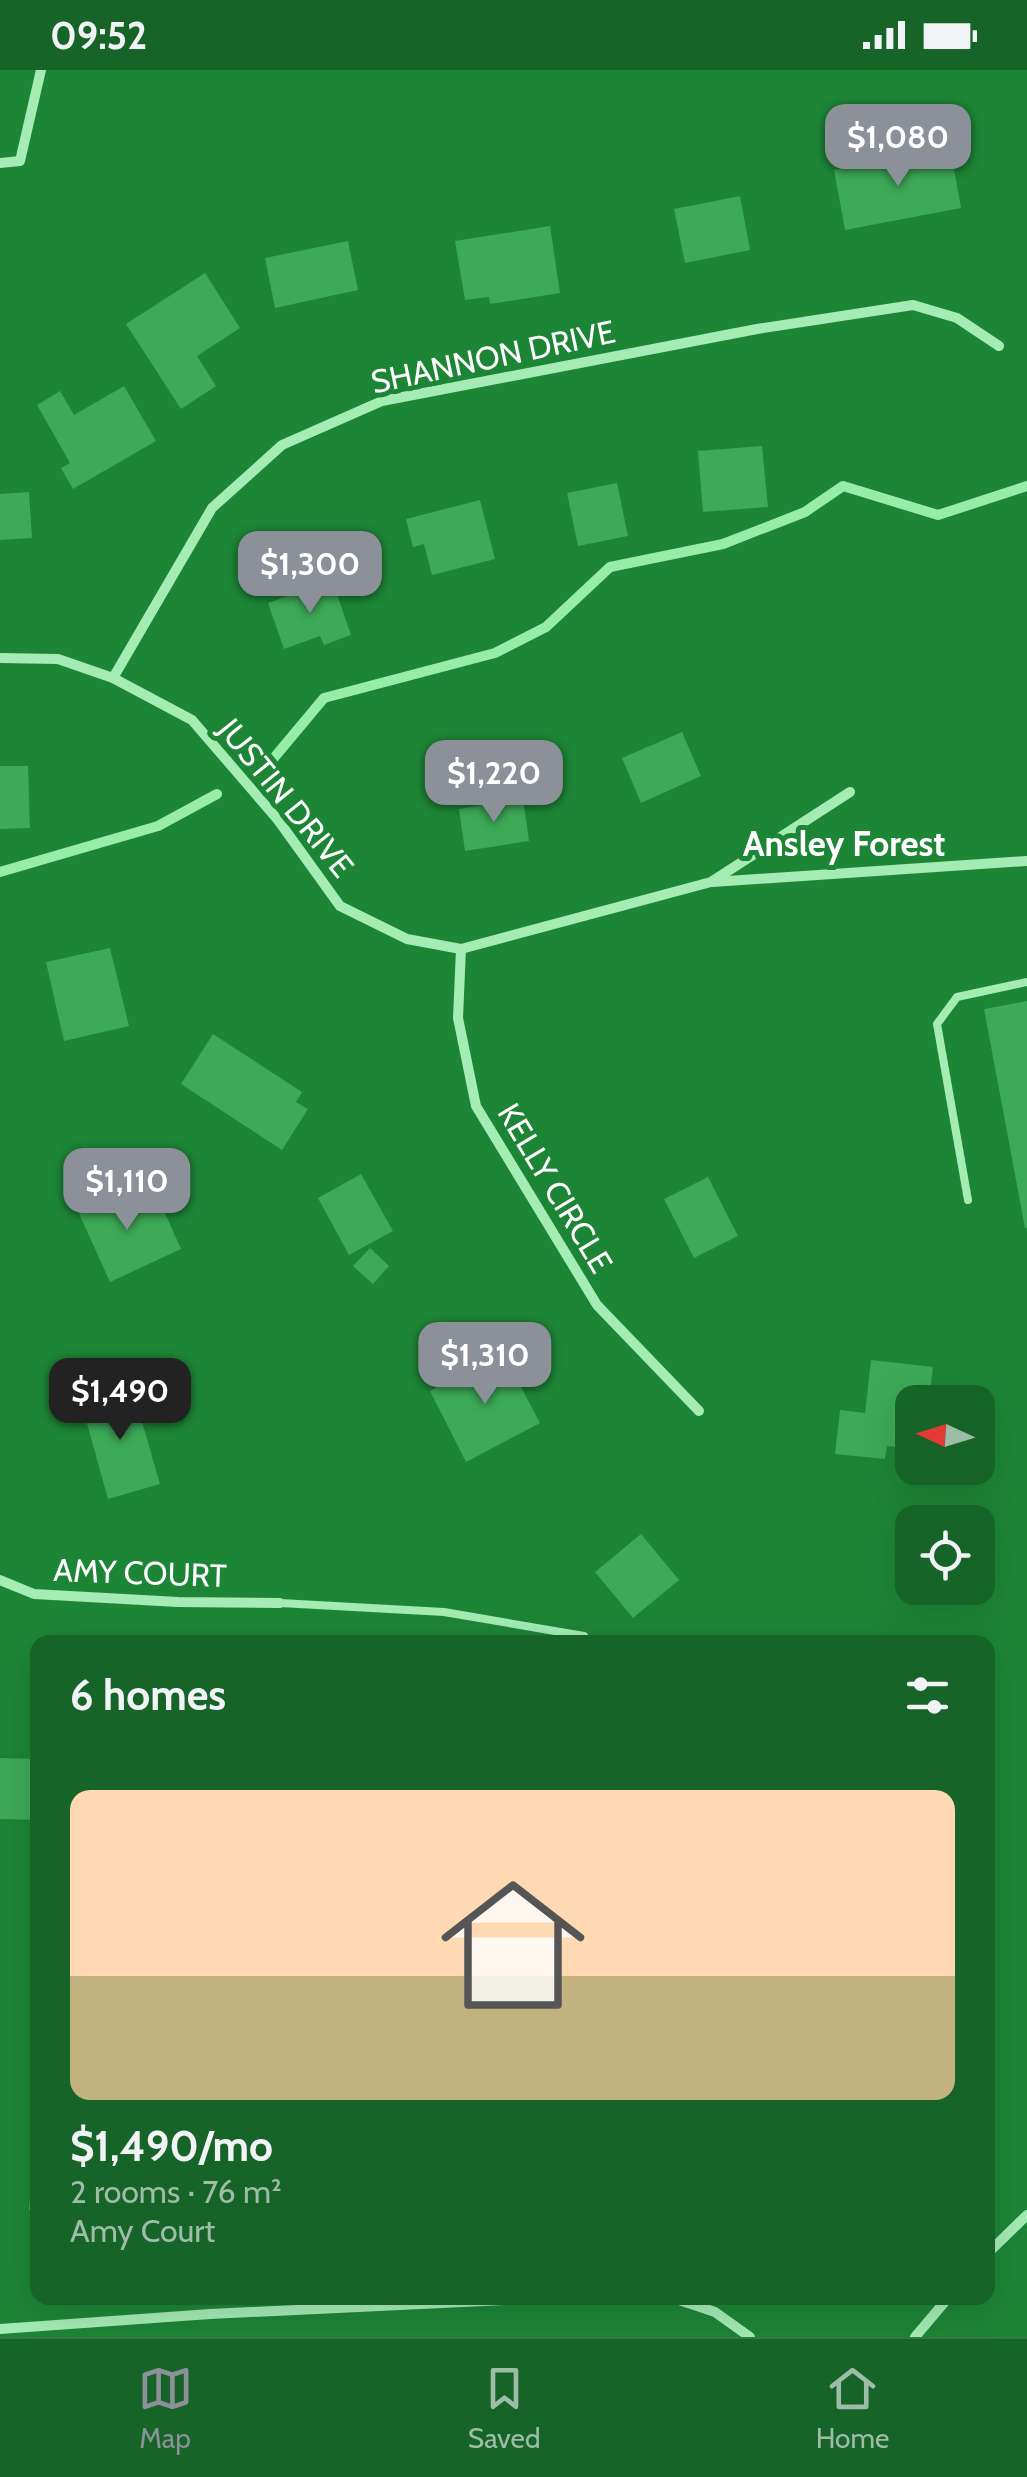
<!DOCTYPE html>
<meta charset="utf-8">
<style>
body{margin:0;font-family:Cabin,sans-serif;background:#1f6a30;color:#f1f3f6;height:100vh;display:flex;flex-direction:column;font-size:38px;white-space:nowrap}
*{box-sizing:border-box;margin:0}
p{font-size:32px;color:#9ebda8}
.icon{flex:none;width:55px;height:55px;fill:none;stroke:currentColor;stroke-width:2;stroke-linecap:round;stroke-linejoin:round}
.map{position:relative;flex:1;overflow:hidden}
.sheet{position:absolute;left:30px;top:1565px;width:965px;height:670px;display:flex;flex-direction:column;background:#166428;border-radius:20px;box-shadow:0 10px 40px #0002}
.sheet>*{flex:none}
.needle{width:65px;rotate:274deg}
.buttons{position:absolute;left:895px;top:1315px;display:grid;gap:20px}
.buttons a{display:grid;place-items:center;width:100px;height:100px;border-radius:20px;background:#166428;box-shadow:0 10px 40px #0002;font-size:50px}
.price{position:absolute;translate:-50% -85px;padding:0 22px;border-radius:20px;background:#8c9099;color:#fff;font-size:32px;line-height:65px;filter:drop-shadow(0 2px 5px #0008)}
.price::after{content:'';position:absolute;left:50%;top:60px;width:30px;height:22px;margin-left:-15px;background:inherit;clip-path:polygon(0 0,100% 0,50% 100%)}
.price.selected{background:#222;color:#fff}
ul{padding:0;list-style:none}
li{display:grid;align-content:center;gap:20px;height:530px;padding:0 40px}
li span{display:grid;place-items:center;height:310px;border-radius:20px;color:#555}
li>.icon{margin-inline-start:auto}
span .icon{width:180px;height:180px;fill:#fffc;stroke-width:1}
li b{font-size:42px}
h2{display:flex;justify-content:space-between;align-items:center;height:120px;padding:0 40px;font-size:42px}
.status{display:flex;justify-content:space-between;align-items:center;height:70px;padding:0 50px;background:#166428;direction:ltr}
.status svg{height:28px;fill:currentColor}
.tab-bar{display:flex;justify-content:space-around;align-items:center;height:140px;border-top:2px solid #357845;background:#166428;font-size:28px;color:#9ebda8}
.tab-bar a{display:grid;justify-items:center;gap:5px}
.tab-bar .selected{color:#8c9099}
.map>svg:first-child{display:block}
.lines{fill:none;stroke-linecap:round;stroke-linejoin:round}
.stream{stroke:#97ecaa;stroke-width:10}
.building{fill:#3daa57}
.lane{stroke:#a4ebb4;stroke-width:8}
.street{stroke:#a4ebb4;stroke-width:10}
.labels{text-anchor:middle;stroke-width:10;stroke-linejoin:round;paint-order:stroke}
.street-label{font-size:32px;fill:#fff;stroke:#1d8536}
.neighbourhood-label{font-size:35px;font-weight:bold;fill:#fff;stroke:#1d8536}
</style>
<div class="status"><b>09:52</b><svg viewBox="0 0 49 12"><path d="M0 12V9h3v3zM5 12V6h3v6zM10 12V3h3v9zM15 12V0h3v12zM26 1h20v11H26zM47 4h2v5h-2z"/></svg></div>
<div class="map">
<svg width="1027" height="2267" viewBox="0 0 1027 2267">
<rect width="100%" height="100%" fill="#1d8536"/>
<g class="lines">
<g class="stream">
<path d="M268,695L324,628L495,583L546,557L610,497L723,474L805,442L843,416L938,445L1027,416"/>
<path d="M0,802L158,756L217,724"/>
</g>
</g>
<g class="building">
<path d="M950,77L961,138L845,160L834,100Z"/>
<path d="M740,126L750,180L685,193L674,139Z"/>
<path d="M550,156L560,223L490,234L489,227L465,230L455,171Z"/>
<path d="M348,171L358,220L275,238L265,188Z"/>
<path d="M205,203L240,258L197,286L216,316L181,339L126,254Z"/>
<path d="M124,316L156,371L73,419L61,398L70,393L37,335L60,321L74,345Z"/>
<path d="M762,376L768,437L703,442L698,381Z"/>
<path d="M617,413L628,466L578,476L567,423Z"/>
<path d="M29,422L32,468L0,470V424Z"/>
<path d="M480,430L495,489L432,505L424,474L413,477L406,449Z"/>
<path d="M332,510L351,565L324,575L320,566L284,579L268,533Z"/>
<path d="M682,662L701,706L641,733L622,688Z"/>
<path d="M0,696H28L30,758L0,759Z"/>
<path d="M523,728L529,771L465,781L459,739Z"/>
<path d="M110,878L129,956L64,971L46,892Z"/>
<path d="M1027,931V1158H1025L984,939Z"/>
<path d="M213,964L302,1022L296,1032L308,1039L282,1080L181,1014Z"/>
<path d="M361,1104L393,1161L349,1185L318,1128Z"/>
<path d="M708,1107L738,1166L694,1188L664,1129Z"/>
<path d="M127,1116L139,1144L161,1134L181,1179L110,1212L77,1139Z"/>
<path d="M370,1178L389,1196L373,1214L353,1196Z"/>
<path d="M503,1283L540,1353L466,1392L430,1321Z"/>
<path d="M871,1290L933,1297L929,1332H912V1379L887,1376L885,1389L835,1384L840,1340L865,1343Z"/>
<path d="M132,1317L160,1414L108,1429L81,1332Z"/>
<path d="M641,1464L679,1510L633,1548L595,1502Z"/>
<path d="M0,1688L38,1689V1750L0,1749Z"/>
<path d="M33,2088H38V2140H29Z"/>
</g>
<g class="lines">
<g class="lane">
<path d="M968,1130L937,954L957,927L1027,912"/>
<path d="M280,1533L444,1542L584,1566"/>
</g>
<g class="street">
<path d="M0,93L20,91L41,0"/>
<path d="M0,588L58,589L113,608L192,650L278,750L340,836L407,869L461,879L711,812L850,722"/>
<path d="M113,608L212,438L282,375L382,331L757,259L913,235L957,248L999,276"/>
<path d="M712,812L1027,791"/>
<path d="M461,879L458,948L476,1036L597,1235L699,1341"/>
<path d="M0,1510L34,1524L178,1532L280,1533"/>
<path d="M988,2183L1027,2145"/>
<path d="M673,2228L715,2242L750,2267"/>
<path d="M0,2259L210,2244L546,2228"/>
<path d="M915,2267L948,2228"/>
</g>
</g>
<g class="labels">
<g class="street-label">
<text transform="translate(493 287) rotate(-12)" y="11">SHANNON DRIVE</text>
<text transform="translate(286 728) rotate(51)" y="11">JUSTIN DRIVE</text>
<text transform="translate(555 1118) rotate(59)" y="11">KELLY CIRCLE</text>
<text transform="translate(140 1503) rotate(2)" y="11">AMY COURT</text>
</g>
<g class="neighbourhood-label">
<text x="844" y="786">Ansley Forest</text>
</g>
</g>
</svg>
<div class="buttons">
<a><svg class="needle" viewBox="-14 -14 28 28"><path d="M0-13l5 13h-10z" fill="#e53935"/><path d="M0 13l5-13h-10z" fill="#9ebda8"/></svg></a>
<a><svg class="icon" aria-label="locate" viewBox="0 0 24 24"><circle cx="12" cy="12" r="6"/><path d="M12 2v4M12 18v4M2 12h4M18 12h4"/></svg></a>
</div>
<b class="price" style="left:898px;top:119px">$1,080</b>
<b class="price" style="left:310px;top:546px">$1,300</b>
<b class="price" style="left:494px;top:755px">$1,220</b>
<b class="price" style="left:127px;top:1163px">$1,110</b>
<b class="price" style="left:485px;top:1337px">$1,310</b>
<b class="price selected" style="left:120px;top:1373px">$1,490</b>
<section class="sheet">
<h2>6 homes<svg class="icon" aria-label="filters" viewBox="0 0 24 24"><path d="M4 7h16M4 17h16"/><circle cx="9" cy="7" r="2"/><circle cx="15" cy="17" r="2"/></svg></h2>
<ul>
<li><span style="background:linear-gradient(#ffd9b3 60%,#c2b280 0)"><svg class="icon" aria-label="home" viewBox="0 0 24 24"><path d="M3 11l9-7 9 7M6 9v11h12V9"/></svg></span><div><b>$1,490/mo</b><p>2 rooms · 76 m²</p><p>Amy Court</p></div></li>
</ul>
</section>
</div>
<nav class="tab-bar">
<a class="selected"><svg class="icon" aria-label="map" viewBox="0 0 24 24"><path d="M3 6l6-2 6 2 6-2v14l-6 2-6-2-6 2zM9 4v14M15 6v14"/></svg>Map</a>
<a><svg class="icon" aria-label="saved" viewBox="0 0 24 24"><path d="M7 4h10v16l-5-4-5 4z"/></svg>Saved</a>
<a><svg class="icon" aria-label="home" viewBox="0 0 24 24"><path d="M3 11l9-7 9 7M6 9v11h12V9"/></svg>Home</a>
</nav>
